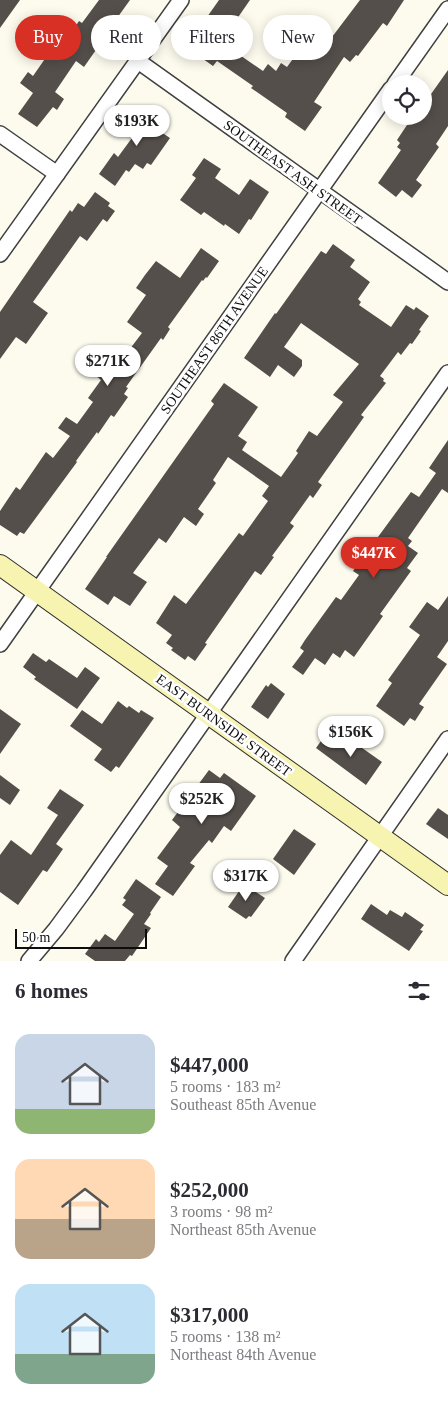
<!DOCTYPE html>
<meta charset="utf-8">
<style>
body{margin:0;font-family:"Times New Roman",serif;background:#f7f7f7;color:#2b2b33;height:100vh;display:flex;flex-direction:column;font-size:19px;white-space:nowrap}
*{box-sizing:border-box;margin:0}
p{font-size:16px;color:#7c7c81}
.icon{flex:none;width:28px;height:28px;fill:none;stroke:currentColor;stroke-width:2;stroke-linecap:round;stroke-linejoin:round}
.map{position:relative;height:961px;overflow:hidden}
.sheet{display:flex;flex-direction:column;background:#fff;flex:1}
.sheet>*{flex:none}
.hud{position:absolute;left:15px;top:15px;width:419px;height:45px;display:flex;gap:10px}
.fabs{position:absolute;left:382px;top:75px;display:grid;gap:10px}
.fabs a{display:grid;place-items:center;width:50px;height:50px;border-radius:50%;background:#fff;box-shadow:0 2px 12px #0003;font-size:25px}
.scale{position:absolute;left:15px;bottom:12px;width:132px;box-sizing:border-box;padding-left:5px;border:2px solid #0d0d0d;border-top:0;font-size:14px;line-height:18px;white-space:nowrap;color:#0d0d0d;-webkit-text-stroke:4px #fff;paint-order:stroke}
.price{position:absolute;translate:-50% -42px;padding:0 11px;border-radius:18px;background:#fff;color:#222;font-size:16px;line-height:32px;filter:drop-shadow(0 1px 2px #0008)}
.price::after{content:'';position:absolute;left:50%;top:30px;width:15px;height:11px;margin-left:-8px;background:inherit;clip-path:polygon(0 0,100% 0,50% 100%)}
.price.current{background:#d93025;color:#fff}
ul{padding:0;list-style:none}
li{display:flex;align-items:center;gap:15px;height:125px;padding:0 15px}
li span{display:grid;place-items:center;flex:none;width:140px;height:100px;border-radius:15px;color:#555}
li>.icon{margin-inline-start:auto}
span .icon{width:60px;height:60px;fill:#fffc;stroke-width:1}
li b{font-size:21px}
h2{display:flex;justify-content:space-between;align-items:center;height:60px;padding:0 15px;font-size:21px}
.tag{padding:0 18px;border-radius:22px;background:#fff;box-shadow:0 2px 12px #0003;font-size:18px;line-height:45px}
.tag.current{background:#d93025;color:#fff}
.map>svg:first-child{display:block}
.building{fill:#544f4a}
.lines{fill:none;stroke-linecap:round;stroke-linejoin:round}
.street-casing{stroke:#404040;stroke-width:18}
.secondary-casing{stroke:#2f2f2f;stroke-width:22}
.street{stroke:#fff;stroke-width:15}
.secondary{stroke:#f7f3b0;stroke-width:20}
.labels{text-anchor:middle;stroke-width:5;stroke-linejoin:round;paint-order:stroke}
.street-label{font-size:14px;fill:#0d0d0d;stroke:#fff}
</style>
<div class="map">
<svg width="448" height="961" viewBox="0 0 448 961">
<rect width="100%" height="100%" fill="#fdfbee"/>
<g class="building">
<path d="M0,0H20L0,28Z"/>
<path d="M99,0H130L97,46L98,47L84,67L76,61L55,92L64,99L57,110L53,107L37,127L18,114L33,93L20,83L28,72L33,76L49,53L53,56L55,54L60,57L75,36L71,33L79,21L82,23Z"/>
<path d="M219,0H250L221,42L263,71L268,64L276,71L281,63L287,67L314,30L329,41L360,0H404L387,26L383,23L358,56L356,55L350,62L344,57L314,102L322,107L305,131L285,117L287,113L251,88L253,86L217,61L213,66L186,47Z"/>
<path d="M448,70V126L436,144L439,147L416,180L422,185L412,198L402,190L396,197L378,183L401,150L397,147L400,143L397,140L413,116H424V104Z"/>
<path d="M138,106L160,121L155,128L170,138L151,165L147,163L143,169L135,164L129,172L126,170L115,186L99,174L114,153L118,157L137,131L126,123Z"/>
<path d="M204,158L221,169L215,178L239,195L250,179L269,192L251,220L249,219L239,234L225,224L224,226L204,212L201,215L180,200L196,178L192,175Z"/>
<path d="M95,192L110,203L108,206L115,211L107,222L103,219L87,241L80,236L33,302L48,313L26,344L16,337L0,359V312L70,210L72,212L78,203L84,207Z"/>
<path d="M333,244L355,260L350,267L370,282L358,299L361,302L359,305L391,327L406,305L414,310L416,307L429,316L419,330L421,331L412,344L410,343L401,355L398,352L380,376L384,379L383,381L386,383L361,415L364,417L318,482L322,485L313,498L310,495L290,523L294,526L272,556L274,557L261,575L255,571L205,643L207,644L195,661L188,656L185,660L171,650L173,648L166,643L172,635L156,623L174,595L186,604L239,533L243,536L268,501L262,496L269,486L228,457L213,480L216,483L198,509L204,514L196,526L184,517L166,543L159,538L133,573L147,582L130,606L114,596L108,605L85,589L107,557H106L214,404L211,401L224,383L258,407L238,436L247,442L242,450L281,477L298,453L296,451L309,431L317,436L343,402L333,395L359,364L301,323L284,347L302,360V366L294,377L278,365L270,377L244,358L266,326L275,313L276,314L321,251L326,254Z"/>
<path d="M201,248L219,261L207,278L206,277L203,281L202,280L168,327L170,329L163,340L161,338L126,387L128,388L124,394L128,397L114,417L111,415L98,434L97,432L76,461L77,462L24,534L20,532L17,536L0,525V511L16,487L20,490L46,452L53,458L70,436L58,428L66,417L77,424L93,402L88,398L101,380L95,375L113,351L123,358L142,333L127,322L146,295L136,288L145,275L156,261L180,278Z"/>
<path d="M448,440V493L442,489L408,538L412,541L408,546L418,553L407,568L411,571L380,614L383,616L354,657L345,650L340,658L333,653L325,665L315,658L303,675L292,667L304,651L300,648L305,640L336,597L341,600L359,575L353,571L411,492L419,497L436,473L429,468Z"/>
<path d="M448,596V641L437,657L447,664L419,704L424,707L415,721L410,718L404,726L376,706L392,683L388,680L420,635L409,627L427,602L438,610Z"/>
<path d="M33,653L46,662L49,659L77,678L85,667L100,678L77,709L34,679L36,677L23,667Z"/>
<path d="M271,683L285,694L268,719L251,707L266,685L268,687Z"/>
<path d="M118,701L127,708L129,706L139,713L141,710L154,718L119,768L116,766L111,772L94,760L102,749L70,726L82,710L102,724Z"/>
<path d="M0,709L21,724L0,754Z"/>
<path d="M326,734L343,746L348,738L382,762L366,785L316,748Z"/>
<path d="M209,770L220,778L224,773L256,796L231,831L224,826L212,843L209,840L190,863L195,866L173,896L155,884L168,866L157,858L180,827L172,820Z"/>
<path d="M0,775L20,790L10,805L0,798Z"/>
<path d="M60,789L84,805L56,844L63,849L47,872L43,870L18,905L0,892V855L11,840L31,855L58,815L47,808Z"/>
<path d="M438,808L448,815V839L426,824Z"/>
<path d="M294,829L316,844L294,875L273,859Z"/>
<path d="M136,879L161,897L150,913L151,914L144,924L151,928L132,956L130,955L125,961H95L85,954L96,939L99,942L105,934L115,941L134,914L122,905L126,900L123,898Z"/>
<path d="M244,884L265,898L251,917L249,916L246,919L228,907Z"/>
<path d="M371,904L387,915L390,910L402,917L405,912L424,925L420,930L423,931L409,951L361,919Z"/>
</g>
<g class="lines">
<g class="street-casing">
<g id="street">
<path d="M138,61L448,282"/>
<path d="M395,84L448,9"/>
<path d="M0,134L57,174"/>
<path d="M0,254L181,0"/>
<path d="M0,644L391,89"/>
<path d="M29,961L56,929L84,891L448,373"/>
<path d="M293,961L448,739"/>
</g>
</g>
<g class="secondary-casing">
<path id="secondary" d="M0,565L448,885"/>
</g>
<use href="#street" class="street"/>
<use href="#secondary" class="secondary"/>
</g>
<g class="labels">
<g class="street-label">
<text transform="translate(293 172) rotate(36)" y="5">SOUTHEAST ASH STREET</text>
<text transform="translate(214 340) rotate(-55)" y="5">SOUTHEAST 86TH AVENUE</text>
<text transform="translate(224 725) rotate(36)" y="5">EAST BURNSIDE STREET</text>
</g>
</g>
</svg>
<div class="fabs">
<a><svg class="icon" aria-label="locate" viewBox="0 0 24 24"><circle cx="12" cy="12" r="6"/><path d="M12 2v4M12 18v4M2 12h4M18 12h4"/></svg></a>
</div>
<div class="scale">50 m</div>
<b class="price" style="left:137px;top:147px">$193K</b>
<b class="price" style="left:108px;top:387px">$271K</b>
<b class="price current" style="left:374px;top:579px">$447K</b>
<b class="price" style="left:351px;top:758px">$156K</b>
<b class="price" style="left:202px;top:825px">$252K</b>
<b class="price" style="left:246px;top:902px">$317K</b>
<div class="hud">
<a class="tag current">Buy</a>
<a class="tag">Rent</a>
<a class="tag">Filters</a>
<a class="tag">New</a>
</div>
</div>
<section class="sheet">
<h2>6 homes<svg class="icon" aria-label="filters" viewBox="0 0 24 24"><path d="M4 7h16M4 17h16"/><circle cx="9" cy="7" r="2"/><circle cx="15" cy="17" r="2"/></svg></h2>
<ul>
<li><span style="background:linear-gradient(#c9d6e8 75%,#8fb573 0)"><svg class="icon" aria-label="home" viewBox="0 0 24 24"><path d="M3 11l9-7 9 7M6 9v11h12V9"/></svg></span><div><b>$447,000</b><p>5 rooms · 183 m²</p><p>Southeast 85th Avenue</p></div></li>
<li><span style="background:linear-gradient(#ffd9b3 60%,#b9a48a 0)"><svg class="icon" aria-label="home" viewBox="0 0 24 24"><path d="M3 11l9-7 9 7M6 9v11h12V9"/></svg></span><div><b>$252,000</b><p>3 rooms · 98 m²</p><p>Northeast 85th Avenue</p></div></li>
<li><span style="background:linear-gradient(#bfe0f5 70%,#7fa58c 0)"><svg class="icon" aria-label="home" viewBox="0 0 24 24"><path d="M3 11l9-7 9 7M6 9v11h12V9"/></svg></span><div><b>$317,000</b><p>5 rooms · 138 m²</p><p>Northeast 84th Avenue</p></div></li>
</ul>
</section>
